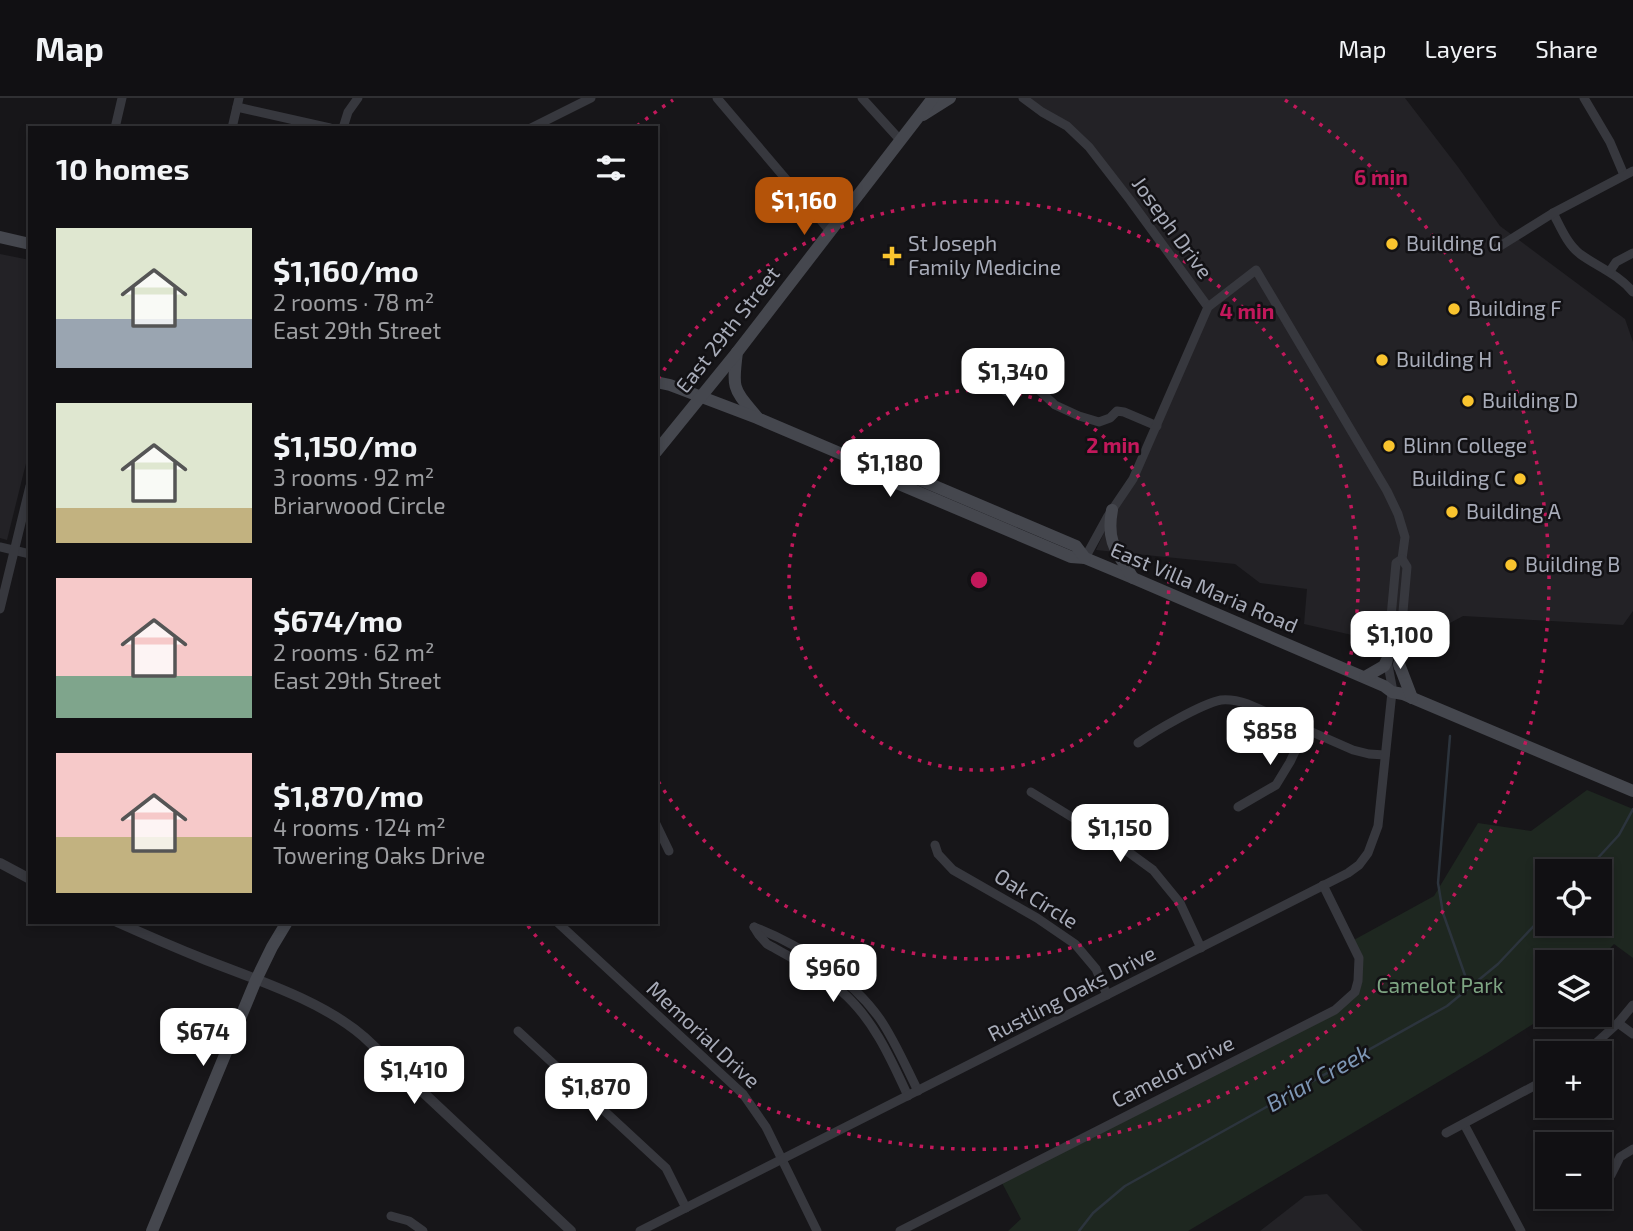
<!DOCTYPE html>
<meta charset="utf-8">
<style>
body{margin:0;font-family:"Exo 2",sans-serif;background:#1e1e21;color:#f1f3f6;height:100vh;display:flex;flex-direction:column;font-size:26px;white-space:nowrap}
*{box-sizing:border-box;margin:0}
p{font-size:23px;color:#9c9da0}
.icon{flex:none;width:38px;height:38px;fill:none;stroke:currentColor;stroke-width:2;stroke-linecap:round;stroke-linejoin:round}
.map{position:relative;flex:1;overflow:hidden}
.drawer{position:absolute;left:28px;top:28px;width:630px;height:798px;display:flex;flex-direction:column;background:#111013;border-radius:0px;box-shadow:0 4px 10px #0003,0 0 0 2px #303033}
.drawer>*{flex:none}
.tools{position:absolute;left:1535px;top:761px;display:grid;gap:14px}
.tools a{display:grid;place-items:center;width:77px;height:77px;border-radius:0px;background:#111013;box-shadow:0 4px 10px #0003,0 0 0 2px #303033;font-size:35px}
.price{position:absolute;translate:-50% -60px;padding:0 16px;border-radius:14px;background:#fff;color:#222;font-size:23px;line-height:46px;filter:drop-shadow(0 2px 4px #0008)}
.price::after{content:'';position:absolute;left:50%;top:42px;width:21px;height:16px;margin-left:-10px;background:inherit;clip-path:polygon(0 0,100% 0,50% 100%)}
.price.active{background:#b45309;color:#fff}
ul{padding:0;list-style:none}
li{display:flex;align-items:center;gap:21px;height:175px;padding:0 28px}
li span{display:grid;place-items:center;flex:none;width:196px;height:140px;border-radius:0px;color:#555}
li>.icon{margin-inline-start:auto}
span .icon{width:84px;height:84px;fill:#fffc;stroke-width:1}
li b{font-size:30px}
h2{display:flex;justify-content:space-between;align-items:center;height:84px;padding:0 28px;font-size:30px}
header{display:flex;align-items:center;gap:42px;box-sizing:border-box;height:98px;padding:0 35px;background:#111013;border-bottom:2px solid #303033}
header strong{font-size:33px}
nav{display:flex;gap:38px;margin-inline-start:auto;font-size:24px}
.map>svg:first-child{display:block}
.built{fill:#232226}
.green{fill:#1e2720;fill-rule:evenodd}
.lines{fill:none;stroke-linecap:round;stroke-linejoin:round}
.stream{stroke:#2c343d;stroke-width:2.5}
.minor{stroke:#37383e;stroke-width:9}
.tertiary{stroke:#37383e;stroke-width:10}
.secondary{stroke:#45474e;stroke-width:12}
.ring{fill:none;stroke:#c2185b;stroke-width:3.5;stroke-dasharray:3.5 7}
.poi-dot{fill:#f9c42e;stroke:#121114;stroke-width:2.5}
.labels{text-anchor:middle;stroke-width:5;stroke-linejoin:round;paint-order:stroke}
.street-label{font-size:21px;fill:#a8acb9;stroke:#121114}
.poi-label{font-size:21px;fill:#a8acb9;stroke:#121114;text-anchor:start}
.park-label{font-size:21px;fill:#7ea583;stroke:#121114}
.water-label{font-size:23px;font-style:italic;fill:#7e97b5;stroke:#121114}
.centre{fill:#c2185b;stroke:#121114;stroke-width:3.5}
.ring-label{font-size:21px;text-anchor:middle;font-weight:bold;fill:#c2185b;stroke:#121114;stroke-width:5;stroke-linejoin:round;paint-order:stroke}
</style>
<header>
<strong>Map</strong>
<nav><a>Map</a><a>Layers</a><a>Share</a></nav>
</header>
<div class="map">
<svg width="1633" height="1133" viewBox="0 0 1633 1133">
<rect width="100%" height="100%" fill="#171619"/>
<g class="built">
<path d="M1023,0H1405L1458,69L1500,128L1625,221L1633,244V513L1623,527L1463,518L1413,545L1378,543L1304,526L1307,491L1260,485L1235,466L1096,452L1208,209L1089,49Z"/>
<path d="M0,156L30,162V349L7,442L0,440Z"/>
<path d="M1327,1096L1363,1133H1260L1305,1098Z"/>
</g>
<path class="green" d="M1587,692L1633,711V860L1614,846L1597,864H1547V913L1533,926L1487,955L1188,1133H1008L1021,1121L1001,1083L1347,902L1360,870L1352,843L1434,798L1478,725L1531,733ZM1547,774H1600V826H1547Z"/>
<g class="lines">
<g class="stream">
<path d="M1450,638L1438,785L1443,815L1467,883V891"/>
<path d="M1585,774L1619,737L1633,711"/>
<path d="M1079,1133L1093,1115L1125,1088L1447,908L1498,866L1547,814"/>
</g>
<g class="minor">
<path d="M717,0L830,133"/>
<path d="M862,0L901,43"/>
<path d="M1023,0L1042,14L1067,28L1089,49L1130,102L1208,209"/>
<path d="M1584,0L1610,44L1624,77"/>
<path d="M237,9L330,30"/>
<path d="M115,30L122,0"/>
<path d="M232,30L239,0"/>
<path d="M343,30L348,14L358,0"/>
<path d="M531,30L591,0"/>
<path d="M1553,115C1560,128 1567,146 1580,156C1598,169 1618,176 1633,194"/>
<path d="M1497,150L1553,115L1633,73"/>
<path d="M1610,173L1616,164L1633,155"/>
<circle cx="1012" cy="281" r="14"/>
<path d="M1026,280L1055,307L1079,318L1099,324L1110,320L1117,313L1124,314L1157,328"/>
<path d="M0,449L30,456"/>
<path d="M1085,460L1108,418L1133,381L1208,209L1256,172L1387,393L1398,416L1405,439L1402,461L1396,465L1387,562L1392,588"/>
<path d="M0,511L30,388"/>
<path d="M1398,569L1407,469L1402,461"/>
<path d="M1138,645C1155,633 1201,606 1221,602C1231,601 1239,603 1248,606L1353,652L1369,656L1385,657"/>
<path d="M1031,694L1127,753L1153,772L1180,805L1201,850"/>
<path d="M1238,709L1276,687L1290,664L1305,632"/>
<path d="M656,726L669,753"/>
<path d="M935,747L938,756L953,772L1037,820L1075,846L1096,871L1107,897"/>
<path d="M557,824L743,996L766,1029L817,1133"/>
<path d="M754,829C799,846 852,881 880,921C895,943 906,969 918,993"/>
<path d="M754,829L759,837L767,846C792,860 819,874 841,893C873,920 891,961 908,998"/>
<path d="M1618,925L1633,936"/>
<path d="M518,933L666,1070L686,1110"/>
<path d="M1584,956L1618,925L1633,907"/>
<path d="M1464,1026L1521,1133"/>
<path d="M1446,1035L1547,981"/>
<path d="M1611,1077L1620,1059L1633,1051"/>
<path d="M391,1118L409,1123L423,1133"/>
<path d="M640,1133L1348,775L1359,767L1368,755L1378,728L1392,594"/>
<path d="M900,1133L1335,912L1355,894L1358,883L1359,860L1323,787"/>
</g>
<g class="tertiary">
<path d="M0,765L30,781"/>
<path d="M117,824C146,837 176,850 206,862C257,882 323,903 364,939L571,1133"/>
</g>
<g class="secondary">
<path d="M923,17L950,0"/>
<path d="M0,139L30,146"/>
<path d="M737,254C732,292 733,290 757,319"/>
<path d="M656,284L670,287L757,320L870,368L873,375L1071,459L1085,460L1133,480L1384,588L1392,594L1403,596L1633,693"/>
<path d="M656,354L738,253L933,0"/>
<path d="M870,368L878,364L1076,448L1085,460"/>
<path d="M1112,412C1106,444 1117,454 1133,480"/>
<path d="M1399,566L1412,600"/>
<path d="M1365,579L1384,568L1387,562"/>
<path d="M152,1133L256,882L272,849L287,824"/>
</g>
</g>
<g class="ring">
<circle cx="979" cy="482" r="190"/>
<path d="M658 281A379 379 0 1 1 658 683"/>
<path d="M637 28A569 569 0 0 1 673 2M1285 2A569 569 0 1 1 525 824"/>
</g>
<g class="poi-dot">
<circle cx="1392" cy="146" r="7"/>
<path d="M888.5 147.5h7v7h7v7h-7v7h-7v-7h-7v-7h7z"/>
<circle cx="1454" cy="211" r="7"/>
<circle cx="1382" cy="262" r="7"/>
<circle cx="1468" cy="303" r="7"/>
<circle cx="1389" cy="348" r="7"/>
<circle cx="1520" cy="381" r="7"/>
<circle cx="1452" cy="414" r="7"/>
<circle cx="1511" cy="467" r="7"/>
</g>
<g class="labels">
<g class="street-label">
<text transform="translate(1172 130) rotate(54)" y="7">Joseph Drive</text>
<text transform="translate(728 232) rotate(-52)" y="7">East 29th Street</text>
<text transform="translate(1204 490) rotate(23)" y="7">East Villa Maria Road</text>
<text transform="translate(1036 801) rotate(32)" y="7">Oak Circle</text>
<text transform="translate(1072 896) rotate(-27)" y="7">Rustling Oaks Drive</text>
<text transform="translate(703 937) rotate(43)" y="7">Memorial Drive</text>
<text transform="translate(1173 974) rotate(-27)" y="7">Camelot Drive</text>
</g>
<g class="poi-label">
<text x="908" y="153">St Joseph<tspan x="908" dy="24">Family Medicine</tspan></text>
<text x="1406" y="153">Building G</text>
<text x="1468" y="218">Building F</text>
<text x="1396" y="269">Building H</text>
<text x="1482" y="310">Building D</text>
<text x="1403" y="355">Blinn College</text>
<text x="1506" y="388" text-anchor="end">Building C</text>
<text x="1466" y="421">Building A</text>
<text x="1525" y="474">Building B</text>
</g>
<g class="park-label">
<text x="1440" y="895">Camelot Park</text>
</g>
<g class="water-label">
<text transform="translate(1318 980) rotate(-29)" y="8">Briar Creek</text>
</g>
</g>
<circle cx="979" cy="482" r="10" class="centre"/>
<g class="ring-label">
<text x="1381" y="87">6 min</text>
<text x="1247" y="221">4 min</text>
<text x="1113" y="355">2 min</text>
</g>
</svg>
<div class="tools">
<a><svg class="icon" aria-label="locate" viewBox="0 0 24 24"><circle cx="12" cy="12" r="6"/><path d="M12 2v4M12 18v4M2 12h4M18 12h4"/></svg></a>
<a><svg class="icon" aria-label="layers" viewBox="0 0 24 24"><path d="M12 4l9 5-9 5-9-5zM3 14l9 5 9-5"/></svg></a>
<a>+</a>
<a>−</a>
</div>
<b class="price active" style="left:804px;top:139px">$1,160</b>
<b class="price" style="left:1013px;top:310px">$1,340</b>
<b class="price" style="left:890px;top:401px">$1,180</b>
<b class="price" style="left:1400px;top:573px">$1,100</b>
<b class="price" style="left:1270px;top:669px">$858</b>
<b class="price" style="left:1120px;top:766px">$1,150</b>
<b class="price" style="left:833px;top:906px">$960</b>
<b class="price" style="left:203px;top:970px">$674</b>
<b class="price" style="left:414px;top:1008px">$1,410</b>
<b class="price" style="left:596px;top:1025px">$1,870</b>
<section class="drawer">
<h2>10 homes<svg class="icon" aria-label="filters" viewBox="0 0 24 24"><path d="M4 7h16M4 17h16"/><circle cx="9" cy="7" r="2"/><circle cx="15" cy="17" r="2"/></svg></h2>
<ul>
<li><span style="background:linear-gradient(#dfe7d0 65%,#9aa5b1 0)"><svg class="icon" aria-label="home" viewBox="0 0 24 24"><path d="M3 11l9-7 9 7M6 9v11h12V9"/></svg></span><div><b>$1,160/mo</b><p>2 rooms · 78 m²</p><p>East 29th Street</p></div></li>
<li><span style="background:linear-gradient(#dfe7d0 75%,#c2b280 0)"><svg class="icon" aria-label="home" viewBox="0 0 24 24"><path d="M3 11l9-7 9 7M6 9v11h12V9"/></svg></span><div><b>$1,150/mo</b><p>3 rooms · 92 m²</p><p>Briarwood Circle</p></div></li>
<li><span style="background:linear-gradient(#f6c9c9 70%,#7fa58c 0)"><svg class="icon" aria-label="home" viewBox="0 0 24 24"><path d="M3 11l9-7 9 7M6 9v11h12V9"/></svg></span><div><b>$674/mo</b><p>2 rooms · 62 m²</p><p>East 29th Street</p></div></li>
<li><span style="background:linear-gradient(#f6c9c9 60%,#c2b280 0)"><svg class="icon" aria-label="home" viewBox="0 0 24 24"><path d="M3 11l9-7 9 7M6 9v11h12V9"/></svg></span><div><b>$1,870/mo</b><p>4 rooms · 124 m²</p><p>Towering Oaks Drive</p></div></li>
</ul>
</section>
</div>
